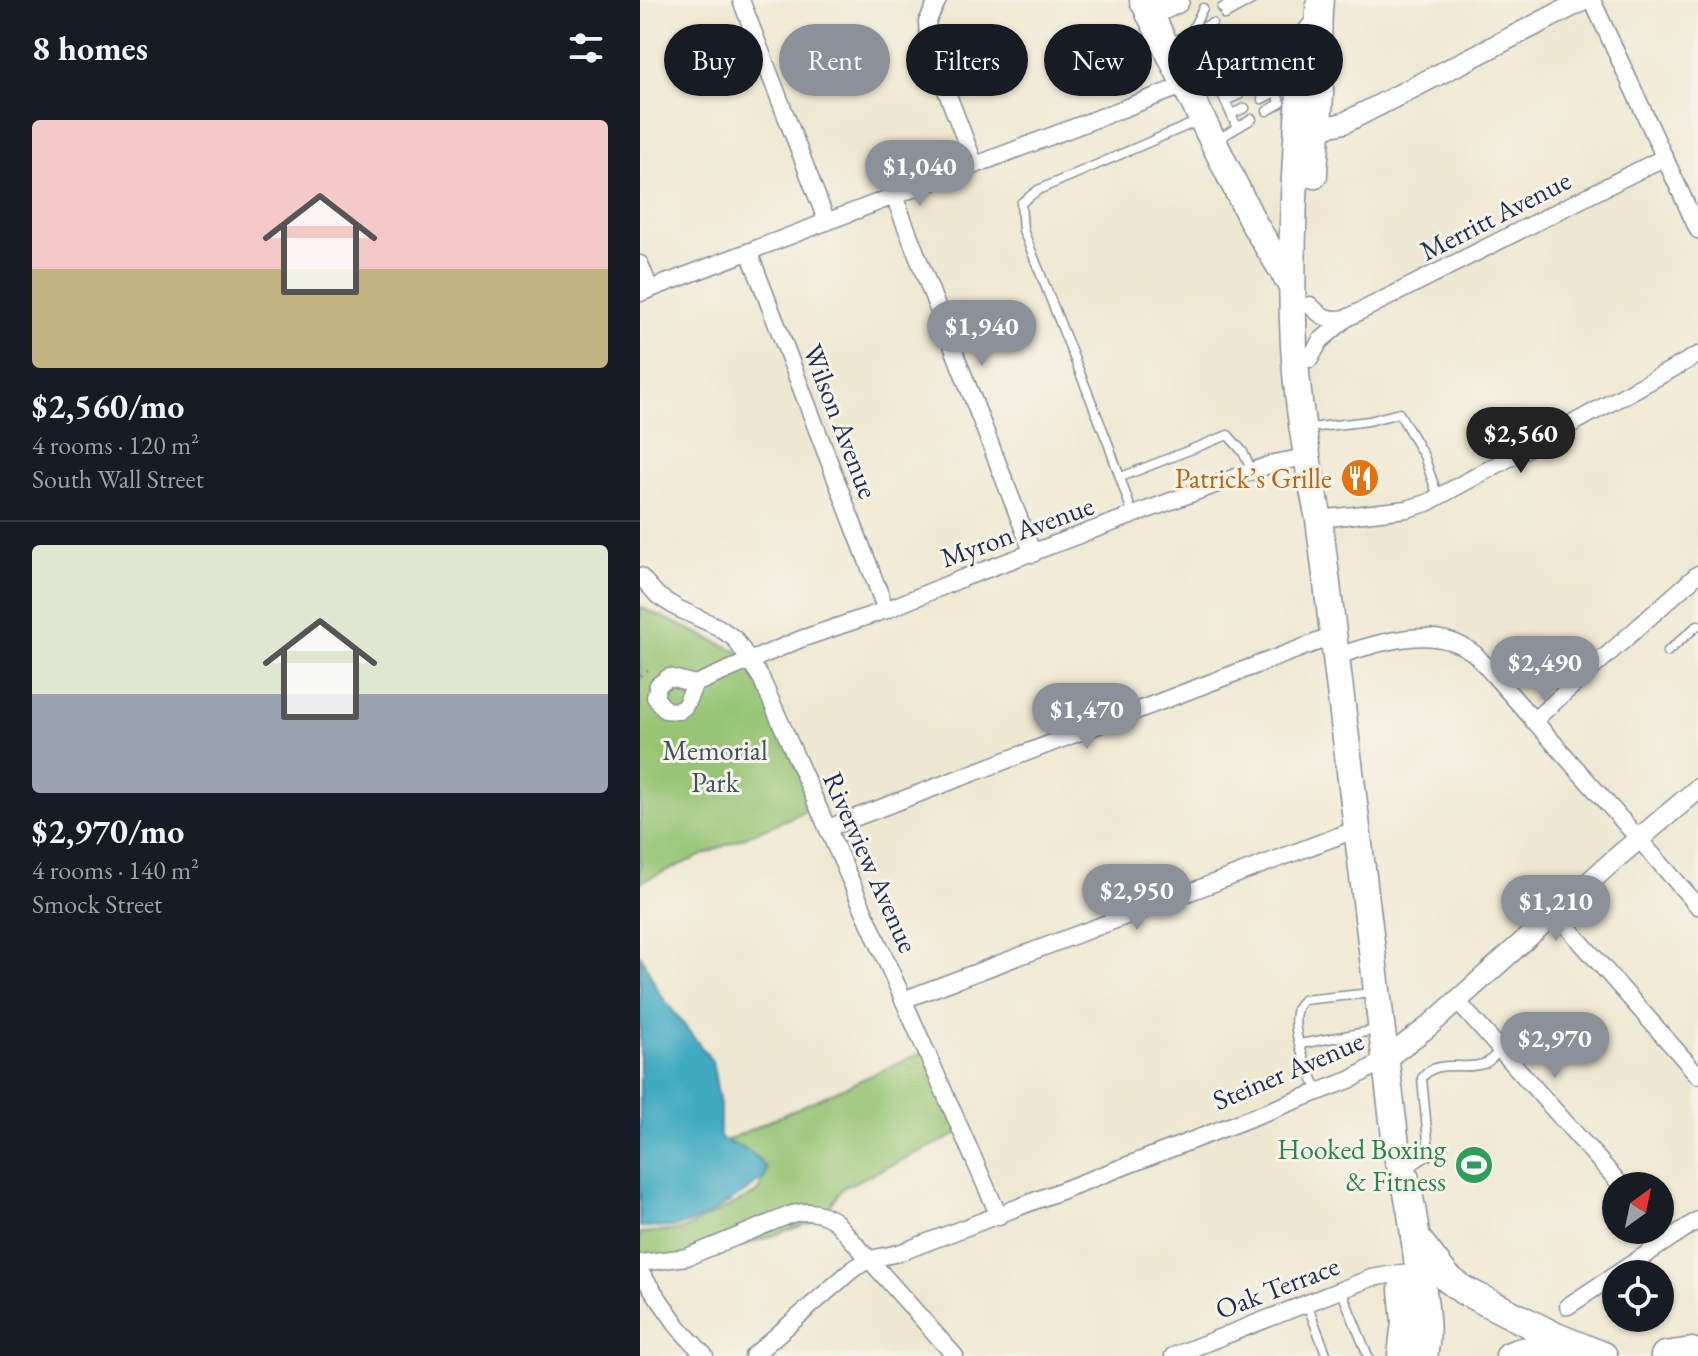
<!DOCTYPE html>
<meta charset="utf-8">
<style>
body{margin:0;font-family:"EB Garamond",serif;background:#20242c;color:#f1f3f6;height:100vh;display:flex;flex-direction:column;font-size:30px;white-space:nowrap}
*{box-sizing:border-box;margin:0}
p{font-size:26px;color:#9ea1a6}
.icon{flex:none;width:44px;height:44px;fill:none;stroke:currentColor;stroke-width:2;stroke-linecap:round;stroke-linejoin:round}
.map{position:relative;flex:1;overflow:hidden}
.panel{display:flex;flex-direction:column;background:#171b24;width:640px}
.panel>*{flex:none}
.hud{position:absolute;left:24px;top:24px;width:760px;height:72px;display:flex;gap:16px}
.needle{width:52px;rotate:33deg}
.buttons{position:absolute;left:962px;top:1172px;display:grid;gap:16px}
.buttons a{display:grid;place-items:center;width:72px;height:72px;border-radius:50%;background:#171b24;box-shadow:0 2px 6px #0004;font-size:40px}
.price{position:absolute;translate:-50% -68px;padding:0 18px;border-radius:28px;background:#8c9099;color:#fff;font-size:26px;line-height:52px;filter:drop-shadow(0 2px 4px #0008)}
.price::after{content:'';position:absolute;left:50%;top:48px;width:24px;height:18px;margin-left:-12px;background:inherit;clip-path:polygon(0 0,100% 0,50% 100%)}
.price.current{background:#222;color:#fff}
ul{padding:0;list-style:none}
li{display:grid;align-content:center;gap:16px;height:424px;padding:0 32px}
li+li{border-top:2px solid #363941}
li span{display:grid;place-items:center;height:248px;border-radius:8px;color:#555}
li>.icon{margin-inline-start:auto}
span .icon{width:144px;height:144px;fill:#fffc;stroke-width:1}
li b{font-size:34px}
h2{display:flex;justify-content:space-between;align-items:center;height:96px;padding:0 32px;font-size:34px}
.tag{padding:0 28px;border-radius:36px;background:#171b24;box-shadow:0 2px 6px #0004;font-size:28px;line-height:72px}
.tag.current{background:#8c9099;color:#fff}
main{display:flex;flex:1;min-height:0}
.map>svg:first-child{display:block}
.green{fill:#96c574;stroke:#587a69;stroke-width:2}
.water{fill:#41aac1;stroke:#2e6c90;stroke-width:2}
.lines{fill:none;stroke-linecap:round;stroke-linejoin:round}
.service-casing{stroke:#858c97;stroke-width:11}
.minor-casing{stroke:#858c97;stroke-width:19}
.tertiary-casing{stroke:#858c97;stroke-width:23}
.primary-casing{stroke:#858c97;stroke-width:29}
.trunk-casing{stroke:#858c97;stroke-width:31}
.path{stroke:#858c97;stroke-width:2;stroke-dasharray:2 6;stroke-linecap:butt}
.service{stroke:#fff;stroke-width:8}
.minor{stroke:#fff;stroke-width:16}
.tertiary{stroke:#fff;stroke-width:20}
.primary{stroke:#fff;stroke-width:26}
.trunk{stroke:#fff;stroke-width:28}
.labels{text-anchor:middle;stroke-width:6;stroke-linejoin:round;paint-order:stroke}
.street-label{font-size:28px;fill:#1b2f5e;stroke:#f7f3e8}
.food-label{font-size:28px;fill:#c56008;stroke:#f7f3e8;text-anchor:end}
.park-label{font-size:28px;fill:#3a5464;stroke:#f7f3e8}
.leisure-label{font-size:28px;fill:#27864d;stroke:#f7f3e8;text-anchor:end}
</style>
<main>
<section class="panel">
<h2>8 homes<svg class="icon" aria-label="filters" viewBox="0 0 24 24"><path d="M4 7h16M4 17h16"/><circle cx="9" cy="7" r="2"/><circle cx="15" cy="17" r="2"/></svg></h2>
<ul>
<li><span style="background:linear-gradient(#f6c9c9 60%,#c2b280 0)"><svg class="icon" aria-label="home" viewBox="0 0 24 24"><path d="M3 11l9-7 9 7M6 9v11h12V9"/></svg></span><div><b>$2,560/mo</b><p>4 rooms · 120 m²</p><p>South Wall Street</p></div></li>
<li><span style="background:linear-gradient(#dfe7d0 60%,#9aa5b1 0)"><svg class="icon" aria-label="home" viewBox="0 0 24 24"><path d="M3 11l9-7 9 7M6 9v11h12V9"/></svg></span><div><b>$2,970/mo</b><p>4 rooms · 140 m²</p><p>Smock Street</p></div></li>
</ul>
</section>
<div class="map">
<svg width="1058" height="1356" viewBox="0 0 1058 1356">
<rect width="100%" height="100%" fill="#f7f3e8"/>
<filter id="ink" filterUnits="userSpaceOnUse"><feTurbulence type="fractalNoise" baseFrequency=".0125" numOctaves="2"/><feDisplacementMap in="SourceGraphic" scale="16" xChannelSelector="R" yChannelSelector="G"/><feConvolveMatrix kernelMatrix="1 2 1 2 8 2 1 2 1" color-interpolation-filters="sRGB"/></filter>
<filter id="wash" filterUnits="userSpaceOnUse"><feTurbulence type="fractalNoise" baseFrequency=".006" numOctaves="4" result="noise"/><feDisplacementMap in="SourceGraphic" scale="32" xChannelSelector="R" yChannelSelector="G"/><feGaussianBlur stdDeviation="1.8" result="paint"/><feColorMatrix in="noise" values="0 0 0 0 0 0 0 0 0 0 0 0 0 0 0 0 0 1.4 0 .05"/><feComposite in="paint" operator="in"/></filter>
<g filter="url(#wash)">
<rect width="100%" height="100%" fill="#efe8d0"/>
<g class="green">
<path d="M0,607L106,655L175,807L0,882Z"/>
<path d="M285,1051L320,1133L202,1188L182,1219L65,1258L0,1265V1233L43,1230L118,1192L127,1169L105,1150L76,1145Z"/>
</g>
<path class="water" d="M0,954L20,994L72,1061L80,1105V1138C101,1149 111,1147 126,1168L125,1178C98,1195 66,1223 33,1227C22,1228 11,1227 0,1227Z"/>
</g>
<g filter="url(#ink)">
<g class="lines">
<g class="service-casing">
<g id="service">
<path d="M582,8L596,0"/>
<path d="M585,15L612,0"/>
<path d="M551,32L563,8"/>
<path d="M530,43L572,23"/>
<path d="M617,55L641,103L627,111"/>
<path d="M604,62L660,38"/>
<path d="M608,71L622,65"/>
<path d="M573,75L597,127"/>
<path d="M550,83L587,69"/>
<path d="M577,86L591,79"/>
<path d="M616,87L630,81"/>
<path d="M622,99L636,92"/>
<path d="M585,101L599,95"/>
<path d="M591,114L605,108"/>
<path d="M578,139L612,119"/>
<path d="M678,427L729,421L759,413L784,456L798,497"/>
<path d="M481,477L588,435L603,452L612,471"/>
<path d="M493,515L468,443L383,230L381,203L398,190L558,121"/>
<path d="M1027,652L1058,625"/>
<path d="M660,1044L737,1030"/>
<path d="M678,1091C669,1070 642,1018 663,1000L732,993"/>
<path d="M761,1146L787,1156L768,1169"/>
<path d="M787,1156L788,1141L782,1078C798,1057 825,1072 846,1063C851,1060 857,1053 861,1050"/>
<path d="M701,1290L728,1356"/>
<path d="M667,1304L687,1356"/>
</g>
</g>
<g class="minor-casing">
<g id="minor">
<path d="M101,0L187,222"/>
<path d="M298,0L287,22L289,46L335,165"/>
<path d="M952,0L1058,230"/>
<path d="M254,196L393,554"/>
<path d="M109,252L246,610"/>
<path d="M0,264L10,289"/>
<path d="M0,293L545,85"/>
<path d="M670,305C682,318 690,321 707,318"/>
<path d="M670,359L680,341L707,318L1025,157"/>
<path d="M679,519L767,509L787,503L1058,355"/>
<path d="M0,576L18,596L37,608L78,627L95,639L121,678L359,1216"/>
<path d="M696,656C741,643 794,622 835,654L1058,906"/>
<path d="M29,677L55,684L45,706L39,711L25,710L15,697L18,685Z"/>
<path d="M55,684L161,639L246,610L323,578L634,463L666,457"/>
<path d="M893,721L1058,574"/>
<path d="M188,828L693,636"/>
<path d="M916,914L1058,1075"/>
<path d="M263,1000L717,829"/>
<path d="M817,1001L982,1186"/>
<path d="M0,1263L47,1257L152,1214C169,1210 182,1212 196,1222L315,1356"/>
<path d="M0,1272L40,1329L65,1356"/>
<path d="M928,1306L1058,1220"/>
<path d="M113,1356L213,1269L230,1259L259,1253L712,1079L744,1060"/>
<path d="M533,1356L731,1278L761,1273"/>
</g>
</g>
<g class="tertiary-casing">
<g id="tertiary">
<path d="M676,129L704,123L944,0"/>
<path d="M744,1060L788,1027L975,859L1058,789"/>
</g>
</g>
<g class="primary-casing">
<g id="primary">
<path d="M503,0L614,224L652,286"/>
<path d="M509,13L536,0"/>
<path d="M677,25L669,35L662,58C656,153 649,250 654,345C657,403 667,462 679,519L757,1153"/>
<path d="M674,175C675,148 679,121 680,94C680,62 676,31 680,0"/>
</g>
</g>
<g class="trunk-casing">
<g id="trunk">
<path d="M757,1153C771,1192 775,1234 780,1275C783,1303 789,1329 783,1356"/>
<path d="M775,1237L806,1277L823,1290L916,1337L963,1356"/>
<path d="M762,1356L766,1322L763,1289"/>
<path d="M870,1356C886,1349 899,1349 915,1356"/>
<path d="M1025,1356L1052,1352"/>
</g>
</g>
<path class="path" d="M0,676L10,669L12,671"/>
<use href="#service" class="service"/>
<use href="#minor" class="minor"/>
<use href="#tertiary" class="tertiary"/>
<use href="#primary" class="primary"/>
<use href="#trunk" class="trunk"/>
</g>
</g>
<defs>
<g id="restaurant-disc" transform="scale(2)"><circle r="9.5" fill="#e8710a" stroke="#f7f3e8"/><path d="M-5-6h1v4h1v-4h1v4h1v-4h1v5L-1.5 .5V6h-2V.5L-5-1ZM5-6V6H3V1.5H1.5Q1.5-4 5-6Z" fill="#fff"/></g>
<g id="stadium-disc" transform="scale(2)"><circle r="9.5" fill="#2e9e5b" stroke="#f7f3e8"/><path d="M0-5a6.5 5 0 1 0 0 10a6.5 5 0 1 0 0-10ZM-3.5-1.8h7v3.6h-7Z" fill="#fff"/></g>
</defs>
<g fill-rule="evenodd">
<use href="#restaurant-disc" x="720" y="478"/>
<use href="#stadium-disc" x="834" y="1165"/>
</g>
<g class="labels">
<g class="street-label">
<text transform="translate(855 215) rotate(-27)" y="10">Merritt Avenue</text>
<text transform="translate(201 421) rotate(69)" y="10">Wilson Avenue</text>
<text transform="translate(377 531) rotate(-20)" y="10">Myron Avenue</text>
<text transform="translate(231 862) rotate(66)" y="10">Riverview Avenue</text>
<text transform="translate(648 1070) rotate(-23)" y="10">Steiner Avenue</text>
<text transform="translate(637 1287) rotate(-21)" y="10">Oak Terrace</text>
</g>
<g class="food-label">
<text x="692" y="488">Patrick’s Grille</text>
</g>
<g class="park-label">
<text x="75" y="760">Memorial<tspan x="75" dy="32">Park</tspan></text>
</g>
<g class="leisure-label">
<text x="806" y="1159">Hooked Boxing<tspan x="806" dy="32">&amp; Fitness</tspan></text>
</g>
</g>
</svg>
<div class="buttons">
<a><svg class="needle" viewBox="-14 -14 28 28"><path d="M0-13l5 13h-10z" fill="#e53935"/><path d="M0 13l5-13h-10z" fill="#9ea1a6"/></svg></a>
<a><svg class="icon" aria-label="locate" viewBox="0 0 24 24"><circle cx="12" cy="12" r="6"/><path d="M12 2v4M12 18v4M2 12h4M18 12h4"/></svg></a>
</div>
<b class="price" style="left:280px;top:208px">$1,040</b>
<b class="price" style="left:342px;top:368px">$1,940</b>
<b class="price current" style="left:881px;top:475px">$2,560</b>
<b class="price" style="left:905px;top:704px">$2,490</b>
<b class="price" style="left:447px;top:751px">$1,470</b>
<b class="price" style="left:497px;top:932px">$2,950</b>
<b class="price" style="left:916px;top:943px">$1,210</b>
<b class="price" style="left:915px;top:1080px">$2,970</b>
<div class="hud">
<a class="tag">Buy</a>
<a class="tag current">Rent</a>
<a class="tag">Filters</a>
<a class="tag">New</a>
<a class="tag">Apartment</a>
</div>
</div>
</main>
